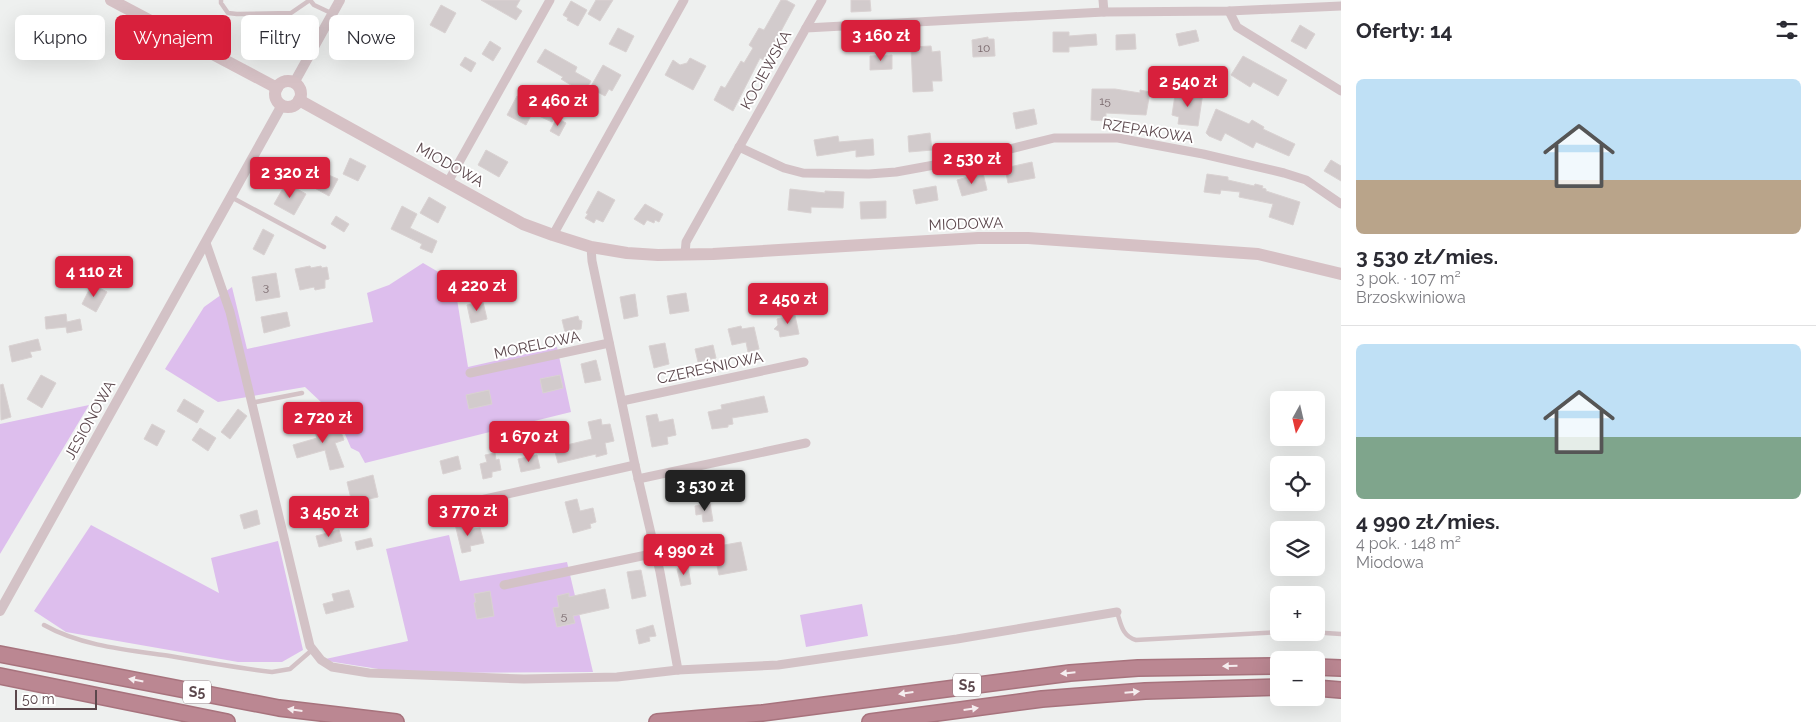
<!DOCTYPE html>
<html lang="pl">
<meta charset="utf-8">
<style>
body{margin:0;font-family:Raleway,sans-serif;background:#f7f7f7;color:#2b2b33;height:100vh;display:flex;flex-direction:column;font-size:19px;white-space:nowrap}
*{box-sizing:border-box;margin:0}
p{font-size:16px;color:#7c7c81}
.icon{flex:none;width:28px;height:28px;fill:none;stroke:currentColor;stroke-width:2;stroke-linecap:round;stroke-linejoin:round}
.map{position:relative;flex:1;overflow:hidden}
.details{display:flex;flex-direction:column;background:#fff;width:475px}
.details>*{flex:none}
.top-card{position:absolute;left:15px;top:15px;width:475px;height:45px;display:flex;gap:10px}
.needle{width:32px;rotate:188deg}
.tools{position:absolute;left:1270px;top:391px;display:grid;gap:10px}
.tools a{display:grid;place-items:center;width:55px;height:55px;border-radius:8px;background:#fff;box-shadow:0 5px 20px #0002;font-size:25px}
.scale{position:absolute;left:15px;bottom:12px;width:82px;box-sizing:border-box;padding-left:5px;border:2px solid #5b474c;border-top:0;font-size:14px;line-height:18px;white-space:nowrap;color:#5b474c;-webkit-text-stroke:4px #fff;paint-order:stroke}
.price{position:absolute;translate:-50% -42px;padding:0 11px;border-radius:5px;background:#d8203c;color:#fff;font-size:16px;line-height:32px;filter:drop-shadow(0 1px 2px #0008)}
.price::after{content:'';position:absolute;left:50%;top:30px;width:15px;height:11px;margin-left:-8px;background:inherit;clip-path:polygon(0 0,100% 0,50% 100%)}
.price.active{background:#222;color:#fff}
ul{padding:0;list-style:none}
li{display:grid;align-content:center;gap:10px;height:265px;padding:0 15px}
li+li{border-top:1px solid #e1e1e2}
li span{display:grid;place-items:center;height:155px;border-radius:8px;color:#555}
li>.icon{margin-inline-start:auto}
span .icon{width:90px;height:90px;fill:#fffc;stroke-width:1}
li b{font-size:21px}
h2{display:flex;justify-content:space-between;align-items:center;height:60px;padding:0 15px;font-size:21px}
.chip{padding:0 18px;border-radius:8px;background:#fff;box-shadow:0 5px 20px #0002;font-size:18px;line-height:45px}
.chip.active{background:#d8203c;color:#fff}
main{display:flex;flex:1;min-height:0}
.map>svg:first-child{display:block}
.green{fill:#ddbeed}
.building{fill:#d2cbcc;stroke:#d9d2d2}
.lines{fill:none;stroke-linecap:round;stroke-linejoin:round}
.motorway-casing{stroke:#a7737d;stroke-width:18}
.service{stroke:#d3c2c6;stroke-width:4.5}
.minor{stroke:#d3c2c6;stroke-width:9}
.tertiary{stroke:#d3c2c6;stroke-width:10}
.secondary{stroke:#d6c1c5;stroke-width:12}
.motorway{stroke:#bb8792;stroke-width:15}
.oneway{fill:#f5edef}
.labels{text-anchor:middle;stroke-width:4;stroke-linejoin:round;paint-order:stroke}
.number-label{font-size:12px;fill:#79686c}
.shield{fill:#fff;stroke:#8c7e82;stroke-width:1}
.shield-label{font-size:14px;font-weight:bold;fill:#5b474c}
.street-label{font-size:15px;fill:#5b474c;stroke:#fff}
</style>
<main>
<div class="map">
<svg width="1341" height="722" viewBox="0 0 1341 722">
<rect width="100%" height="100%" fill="#eef0ef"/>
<g class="green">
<path d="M423,263L454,281L468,367L557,347L571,412L365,463L359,452L351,448L338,418L305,387L218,402L165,369L204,307L232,287L247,349L373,322L367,293L389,285Z"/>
<path d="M89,405L0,554V424Z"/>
<path d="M91,525L219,593L211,558L278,541L303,650L282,662H238L66,632L34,611Z"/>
<path d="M449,535L460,581L567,562L593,672L404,673L321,660L408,641L386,549Z"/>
<path d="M862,604L868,636L806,647L800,615Z"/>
</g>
<g class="building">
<path d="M481,0H520L516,7L522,11L516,20Z"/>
<path d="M596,0H613L600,21L588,14Z"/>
<path d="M781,0H786L795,5L765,61L760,58L733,111L714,100L721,86L725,88L741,61L744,63L753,48L749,45L759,28L764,30Z"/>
<path d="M851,0H870L871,11L851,12Z"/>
<path d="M571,1L587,10L578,26L567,20L568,18L563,15Z"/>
<path d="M441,5L456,13L445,33L430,25Z"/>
<path d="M1300,25L1315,34L1306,49L1291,41Z"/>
<path d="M618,28L634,36L626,52L609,44Z"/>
<path d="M1196,30L1199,41L1179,46L1176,34Z"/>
<path d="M1053,32H1069V36L1096,34L1097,45L1069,47V52H1053Z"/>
<path d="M1135,34L1136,49L1116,50V35Z"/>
<path d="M988,37V39H994L995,56L973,57L972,40Z"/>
<path d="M490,41L501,48L493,61L482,54Z"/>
<path d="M931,46L932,52L940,51L942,81H932L933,91L913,92L911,47Z"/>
<path d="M545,49L577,67L575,72L591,81L584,93L561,79L563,77L537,62Z"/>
<path d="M892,55V69L870,70V56Z"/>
<path d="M1243,56L1287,80L1278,96L1253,82L1250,87L1231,75Z"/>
<path d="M465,57L476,63L471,72L460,65Z"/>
<path d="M690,58L706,66L693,90L665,75L673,60L680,65L687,63Z"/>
<path d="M603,65L621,75L612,91L609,89L605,96L590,88Z"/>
<path d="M1092,89H1115L1140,93V90L1150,92L1146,115L1106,113V121L1091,120Z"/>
<path d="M1183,90L1203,92L1198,126L1178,124L1179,117L1172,115L1175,95L1182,96Z"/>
<path d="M517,96L536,106L526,125L507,115Z"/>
<path d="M544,106L557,113L552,122L539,116Z"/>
<path d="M1034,109L1037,124L1016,129L1013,113Z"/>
<path d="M1216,109L1249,124L1252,120L1264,127L1263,129L1295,144L1289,156L1256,142L1253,148L1225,133L1221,141L1209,136L1206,133Z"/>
<path d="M557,118L566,123L559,136L550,131Z"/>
<path d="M930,133L932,150L909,152L908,136Z"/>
<path d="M838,136L839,142L873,139L874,155L856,157V150L817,156L814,140Z"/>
<path d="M486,150L508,162L499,177L478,165Z"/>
<path d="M350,158L366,166L358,181L343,174Z"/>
<path d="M1331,160L1341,166V181L1324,171Z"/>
<path d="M1032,162L1035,178L1008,183L1005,168Z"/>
<path d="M319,171L338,179L329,196L311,186Z"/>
<path d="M983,173L987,190L962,196L957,180Z"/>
<path d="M1207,174L1228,177V180L1254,186L1255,184L1263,186L1262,188L1266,189V191L1300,202L1293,225L1269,217L1273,204L1239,197L1240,192L1221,190L1220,194L1204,192Z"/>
<path d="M286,183L306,194L294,215L274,204Z"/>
<path d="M936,186L938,200L916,204L913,190Z"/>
<path d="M790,189L825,193V191L844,192L843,208L811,207V213L788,210Z"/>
<path d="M598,191L615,200L603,222L596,219L594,223L585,218L588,214L586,213Z"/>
<path d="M429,197L446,207L438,223L420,213Z"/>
<path d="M886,201V218L861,219L860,202Z"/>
<path d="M645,204L663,214L659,222L655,220L654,223L647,220L644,225L634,219Z"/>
<path d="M402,206L417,214L410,228L437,241L432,253L420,248L422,244L391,229Z"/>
<path d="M336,216L349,224L344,232L331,224Z"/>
<path d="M263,229L274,235L264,255L253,249Z"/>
<path d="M310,266L311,268L321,266L322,268L327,267L329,279L325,280V288L315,290L314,287L300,290L295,269Z"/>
<path d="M276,273L280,297L256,301L252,277Z"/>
<path d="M92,284L107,292L96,312L82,304Z"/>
<path d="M686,293L689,311L670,314L667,296Z"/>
<path d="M635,294L638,316L624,319L620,297Z"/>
<path d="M483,302L487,319L471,323L467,305Z"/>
<path d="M794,311L799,334L780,337L779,331L774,329L778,325L777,319L786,317L785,312Z"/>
<path d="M287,312L290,326L264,333L261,317Z"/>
<path d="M66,314L67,322L80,319L82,330L67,333L66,327L46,329L45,317Z"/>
<path d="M578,316L579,320L582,321L581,329L565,332L562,320Z"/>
<path d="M741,326L742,329L754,327L759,349L748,352L746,342L732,345L728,329Z"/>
<path d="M38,339L41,350L30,352L32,357L12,362L9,346Z"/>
<path d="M665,343L669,364L654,368L649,346Z"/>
<path d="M713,345L716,358L698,362L695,349Z"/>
<path d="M596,360L601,380L585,383L581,364Z"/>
<path d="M41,375L56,383L42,408L27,399Z"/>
<path d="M560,375L563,388L543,393L540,379Z"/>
<path d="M3,384L11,417L1,420L0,385Z"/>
<path d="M489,390L492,404L469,409L466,395Z"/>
<path d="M764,396L768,412L732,418L733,424L728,425V427L712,429L708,412L722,409L721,405Z"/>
<path d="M184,399L204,411L197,423L177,411Z"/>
<path d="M238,409L247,416L230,439L221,432Z"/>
<path d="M657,414L659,422L673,419L676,435L667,437L668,444L652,447L646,416Z"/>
<path d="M329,418L334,431L340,429L344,440L335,443L344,467L330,470L325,450L297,458L293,445L317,438L312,424Z"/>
<path d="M601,419L602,425L610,424L614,441L605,443L607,454L596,457V454L558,463L554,448L592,439L588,422Z"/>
<path d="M152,424L165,431L157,446L144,439Z"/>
<path d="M200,428L216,438L208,451L192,440Z"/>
<path d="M495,453L496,460L499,459L501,470L492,472V477L483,479L480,464L487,462L485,455Z"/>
<path d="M537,455L540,468L521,472L518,459Z"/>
<path d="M458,456L461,469L443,474L440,461Z"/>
<path d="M373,475L378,497L352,503L347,482Z"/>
<path d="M327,498L331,512L309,517L305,503Z"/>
<path d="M577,499L580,511L593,508L596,522L590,524L591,528L573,533L565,502Z"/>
<path d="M710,503L713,521L703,522L702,514L696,515L695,506Z"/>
<path d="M257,510L260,524L244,529L240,515Z"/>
<path d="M466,522L468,530L480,528L484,543L470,546L471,551L462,553L455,524Z"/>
<path d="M339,530L342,541L319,547L316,536Z"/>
<path d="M371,538L373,546L357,550L355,542Z"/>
<path d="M741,542L747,570L719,575L713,547Z"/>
<path d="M688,567L691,584L681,586L677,569Z"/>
<path d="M641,570L646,596L632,599L627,572Z"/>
<path d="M605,589L609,608L573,616L575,623L557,627L553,608L559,607L557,596L569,593V597Z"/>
<path d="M349,590L354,607L326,614L323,604L334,601L332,594Z"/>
<path d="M490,591L494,616L477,619L474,603L476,602L474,594Z"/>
<path d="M653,625L656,636L649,637L650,641L639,644L636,630Z"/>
</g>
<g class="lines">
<g class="motorway-casing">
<g id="motorway">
<path d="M0,654L279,708L396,722"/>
<path d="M1316,667L1341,668"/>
<path d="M0,676L227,722"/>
<path d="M1316,688L1341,690"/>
<path d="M657,722L762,713L1070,673L1138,668L1279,666"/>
<path d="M870,722L1042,699L1145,691L1279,687"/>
</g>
</g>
<g class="service">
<path d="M221,0V3L228,13L237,14L291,13L310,0"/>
<path d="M310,0L314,5L331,13"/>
<path d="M231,197L324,247"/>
<path d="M251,403L302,393"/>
<path d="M1117,612C1121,624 1122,636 1136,640L1279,632"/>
<path d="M44,625C81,646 128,650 170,656C204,662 238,668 272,672L290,669L312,650"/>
<path d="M1310,632L1341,634"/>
</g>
<g class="minor">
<path d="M1103,0L1104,12"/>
<path d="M1229,11L1237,27L1341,91"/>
<path d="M806,28L822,0"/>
<path d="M739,147L784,168L803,173L869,174L896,172L978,157L1054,138H1118L1203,154L1284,173L1306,180L1341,204"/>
<path d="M448,182L550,0"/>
<path d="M553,235L684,0"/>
<path d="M206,243L230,312L310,646L321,660L332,667L369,673L524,679L617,677L678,670L778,665L957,639L1117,612"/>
<path d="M591,247L592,261L635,465L660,572L678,670"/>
<path d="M685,254L686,242L806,28L1104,12L1229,11L1341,6"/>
<path d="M470,373L609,343"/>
<path d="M622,401L804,362"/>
<path d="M638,479L806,443"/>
<path d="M463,504L635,465"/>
<path d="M504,585L656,553"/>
</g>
<g class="tertiary">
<path d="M294,83L340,0"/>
<path d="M0,611L282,105"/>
</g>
<g class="secondary">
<path d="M111,0L277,88"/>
<circle cx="288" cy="94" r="13"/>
<path d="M299,100L523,224L553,235L591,247L627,253L658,255L713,254L978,238H1028L1258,254L1341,274"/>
</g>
<use href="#motorway" class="motorway"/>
</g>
<defs><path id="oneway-solid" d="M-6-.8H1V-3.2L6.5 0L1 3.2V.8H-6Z" transform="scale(1.25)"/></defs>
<g class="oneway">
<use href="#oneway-solid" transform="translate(1230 666) rotate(179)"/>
<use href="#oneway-solid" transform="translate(1068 673) rotate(174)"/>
<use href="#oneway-solid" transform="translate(136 680) rotate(-169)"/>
<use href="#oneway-solid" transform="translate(1132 692) rotate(-5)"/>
<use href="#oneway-solid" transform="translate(906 693) rotate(172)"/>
<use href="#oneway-solid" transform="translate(971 709) rotate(-8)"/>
<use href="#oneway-solid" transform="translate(295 710) rotate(-172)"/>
</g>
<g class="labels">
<g class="number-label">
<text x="984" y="52">10</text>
<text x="1105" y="105">15</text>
<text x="266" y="291">3</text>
<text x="564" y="620">5</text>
</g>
<g class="shield">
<rect x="953" y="673.5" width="28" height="23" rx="4"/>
<rect x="183" y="680.5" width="28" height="23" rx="4"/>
</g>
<g class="shield-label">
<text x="967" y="690">S5</text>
<text x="197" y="697">S5</text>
</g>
<g class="street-label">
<text transform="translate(766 70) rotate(-61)" y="5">KOCIEWSKA</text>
<text transform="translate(1148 131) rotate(9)" y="5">RZEPAKOWA</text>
<text transform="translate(450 165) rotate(29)" y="5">MIODOWA</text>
<text transform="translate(966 224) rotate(-2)" y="5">MIODOWA</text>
<text transform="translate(537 345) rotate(-12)" y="5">MORELOWA</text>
<text transform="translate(710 368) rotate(-12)" y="5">CZEREŚNIOWA</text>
<text transform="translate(90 420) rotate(-61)" y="5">JESIONOWA</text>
</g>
</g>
</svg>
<div class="tools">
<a><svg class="needle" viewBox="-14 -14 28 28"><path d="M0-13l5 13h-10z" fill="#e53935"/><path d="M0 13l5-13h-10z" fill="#7c7c81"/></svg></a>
<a><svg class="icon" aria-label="locate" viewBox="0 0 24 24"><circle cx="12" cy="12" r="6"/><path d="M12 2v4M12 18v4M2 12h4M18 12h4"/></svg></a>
<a><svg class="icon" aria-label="layers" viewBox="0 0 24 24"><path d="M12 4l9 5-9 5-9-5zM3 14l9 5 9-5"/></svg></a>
<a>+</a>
<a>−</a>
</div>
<div class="scale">50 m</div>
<b class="price" style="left:881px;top:62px">3 160 zł</b>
<b class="price" style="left:1188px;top:108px">2 540 zł</b>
<b class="price" style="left:558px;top:127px">2 460 zł</b>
<b class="price" style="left:972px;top:185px">2 530 zł</b>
<b class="price" style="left:290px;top:199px">2 320 zł</b>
<b class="price" style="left:94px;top:298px">4 110 zł</b>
<b class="price" style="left:477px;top:312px">4 220 zł</b>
<b class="price" style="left:788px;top:325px">2 450 zł</b>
<b class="price" style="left:323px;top:444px">2 720 zł</b>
<b class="price" style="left:529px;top:463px">1 670 zł</b>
<b class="price active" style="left:705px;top:512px">3 530 zł</b>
<b class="price" style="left:468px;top:537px">3 770 zł</b>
<b class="price" style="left:329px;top:538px">3 450 zł</b>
<b class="price" style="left:684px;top:576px">4 990 zł</b>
<div class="top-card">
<a class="chip">Kupno</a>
<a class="chip active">Wynajem</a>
<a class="chip">Filtry</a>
<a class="chip">Nowe</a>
</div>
</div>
<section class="details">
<h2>Oferty: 14<svg class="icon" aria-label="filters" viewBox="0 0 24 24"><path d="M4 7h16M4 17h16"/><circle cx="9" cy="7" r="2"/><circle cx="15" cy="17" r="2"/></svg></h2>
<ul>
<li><span style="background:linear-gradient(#bfe0f5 65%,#b9a48a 0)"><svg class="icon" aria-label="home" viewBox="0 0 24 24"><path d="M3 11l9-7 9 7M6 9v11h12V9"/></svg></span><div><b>3 530 zł/mies.</b><p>3 pok. · 107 m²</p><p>Brzoskwiniowa</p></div></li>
<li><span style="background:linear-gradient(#bfe0f5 60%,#7fa58c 0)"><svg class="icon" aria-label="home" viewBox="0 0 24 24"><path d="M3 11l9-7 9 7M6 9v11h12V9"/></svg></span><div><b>4 990 zł/mies.</b><p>4 pok. · 148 m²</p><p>Miodowa</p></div></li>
</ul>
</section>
</main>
